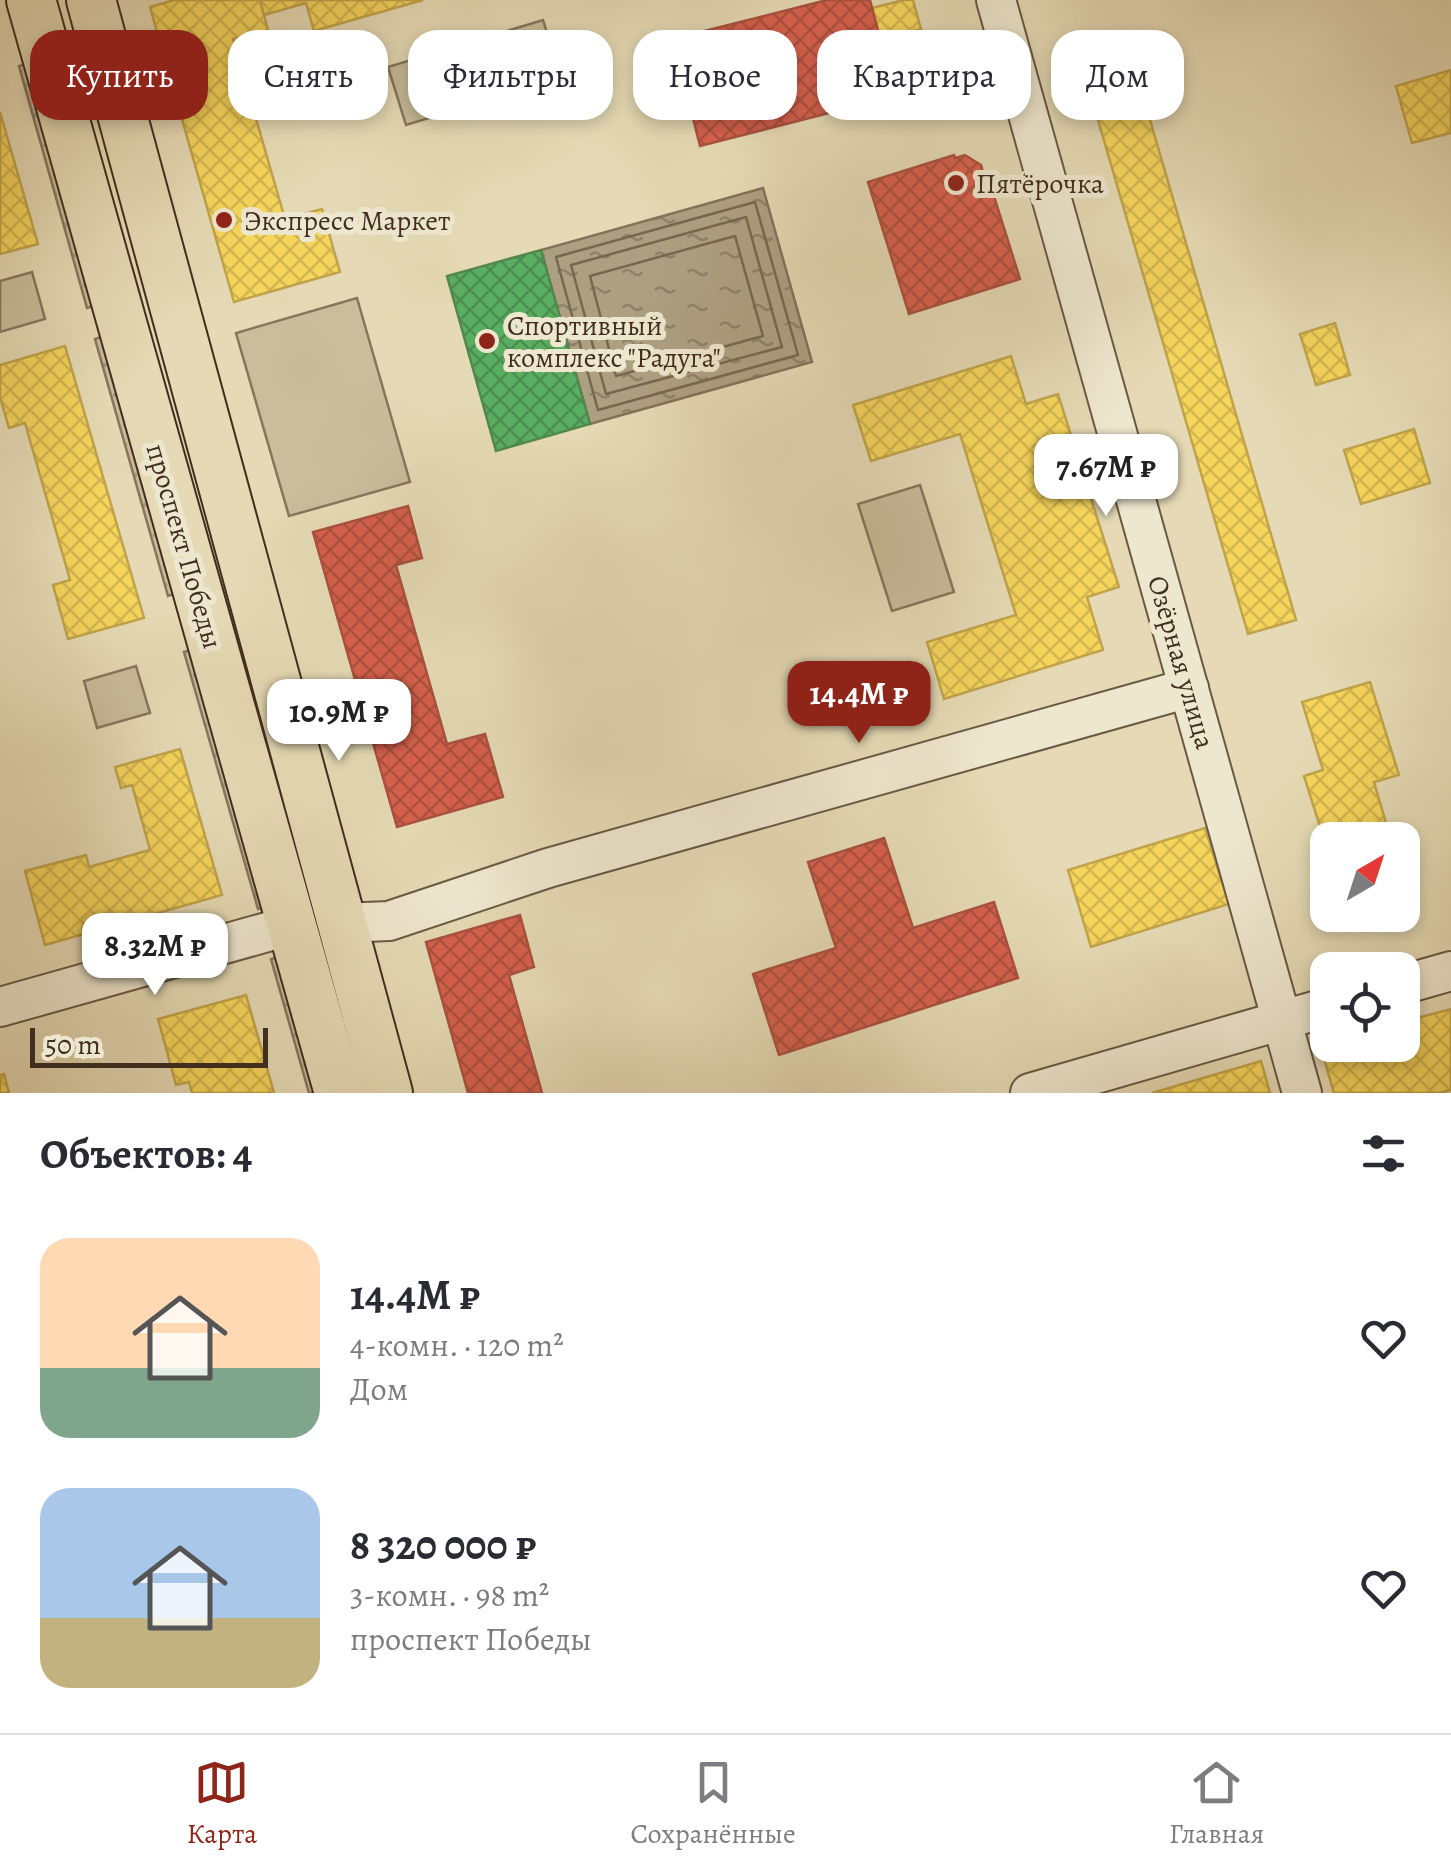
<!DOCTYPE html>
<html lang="ru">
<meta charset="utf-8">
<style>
body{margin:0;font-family:Alegreya,serif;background:#f2f2f3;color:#2b2b33;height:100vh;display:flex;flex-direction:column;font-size:38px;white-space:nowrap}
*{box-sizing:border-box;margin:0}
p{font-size:32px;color:#7c7c81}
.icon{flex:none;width:55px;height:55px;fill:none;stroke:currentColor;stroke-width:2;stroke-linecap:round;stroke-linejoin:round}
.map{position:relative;height:1093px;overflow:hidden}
.side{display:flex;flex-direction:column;background:#fff;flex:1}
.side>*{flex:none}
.top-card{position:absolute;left:30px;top:30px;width:1392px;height:90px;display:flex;gap:20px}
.needle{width:65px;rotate:39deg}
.tools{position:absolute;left:1310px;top:822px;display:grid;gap:20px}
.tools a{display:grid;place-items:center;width:110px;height:110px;border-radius:20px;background:#fff;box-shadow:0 5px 15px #0003;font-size:50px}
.scale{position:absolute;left:30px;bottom:25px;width:238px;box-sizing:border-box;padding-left:10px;border:5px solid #412e1f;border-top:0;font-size:28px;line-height:35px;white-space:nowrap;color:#412e1f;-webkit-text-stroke:8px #eee7cf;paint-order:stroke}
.price{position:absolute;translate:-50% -85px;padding:0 22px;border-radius:20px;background:#fff;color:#222;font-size:32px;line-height:65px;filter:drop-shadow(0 2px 5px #0008)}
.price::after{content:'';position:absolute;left:50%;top:60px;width:30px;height:22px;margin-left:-15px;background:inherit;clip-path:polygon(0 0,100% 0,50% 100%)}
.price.selected{background:#8f2418;color:#fff}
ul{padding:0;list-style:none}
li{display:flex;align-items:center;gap:30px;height:250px;padding:0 40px}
li span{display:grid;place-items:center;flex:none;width:280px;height:200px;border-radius:30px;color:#555}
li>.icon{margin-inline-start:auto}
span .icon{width:120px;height:120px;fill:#fffc;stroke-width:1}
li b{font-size:42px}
h2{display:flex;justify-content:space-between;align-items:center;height:120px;padding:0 40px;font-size:42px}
.tag{padding:0 35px;border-radius:30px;background:#fff;box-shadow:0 5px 15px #0003;font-size:35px;line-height:90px}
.tag.selected{background:#8f2418;color:#fff}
.tabs{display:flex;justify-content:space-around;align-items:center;height:140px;border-top:2px solid #e1e1e2;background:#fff;font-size:28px;color:#7c7c81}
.tabs a{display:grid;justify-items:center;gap:5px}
.tabs .selected{color:#8f2418}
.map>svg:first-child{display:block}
.grass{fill:url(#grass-dots);stroke:#85765e;stroke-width:2.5}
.green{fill:#c9bd9c;stroke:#85765e;stroke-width:2.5}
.water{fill:url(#water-ripples);stroke:#82725a;stroke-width:2.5}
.homes{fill:url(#homes-cross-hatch);stroke:#c0a34a;stroke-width:2.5}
.shops{fill:url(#shops-cross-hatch);stroke:#a9513f;stroke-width:2.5}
.public{fill:url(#public-cross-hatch);stroke:#52884d;stroke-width:2.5}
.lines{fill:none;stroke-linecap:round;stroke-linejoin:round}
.shore{stroke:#776750;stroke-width:2.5}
.minor-casing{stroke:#6a5944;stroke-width:42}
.major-casing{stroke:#412e1f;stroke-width:52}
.minor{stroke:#eee7cf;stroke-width:38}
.major{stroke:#e5dab5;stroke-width:48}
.poi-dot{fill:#8f2418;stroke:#eee7cf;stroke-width:4}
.labels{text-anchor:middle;stroke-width:10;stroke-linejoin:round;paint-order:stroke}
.poi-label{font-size:28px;fill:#412e1f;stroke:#eee7cf;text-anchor:start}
.street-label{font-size:28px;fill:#412e1f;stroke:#eee7cf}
</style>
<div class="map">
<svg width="1451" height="1093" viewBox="0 0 1451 1093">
<defs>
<pattern id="grass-dots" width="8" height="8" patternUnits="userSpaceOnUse" patternTransform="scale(2.5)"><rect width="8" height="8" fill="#c9bd9c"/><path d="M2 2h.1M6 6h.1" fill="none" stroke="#a59a7f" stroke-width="1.8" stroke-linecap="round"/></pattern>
<pattern id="water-ripples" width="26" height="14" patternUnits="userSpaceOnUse" patternTransform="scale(2.5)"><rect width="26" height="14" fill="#ada082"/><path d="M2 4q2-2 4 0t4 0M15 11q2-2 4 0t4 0" fill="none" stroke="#8e836a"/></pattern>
<pattern id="homes-cross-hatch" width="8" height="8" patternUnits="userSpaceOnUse" patternTransform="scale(2.5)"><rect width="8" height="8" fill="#f6d55c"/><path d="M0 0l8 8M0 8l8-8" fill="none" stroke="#d4b750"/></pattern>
<pattern id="shops-cross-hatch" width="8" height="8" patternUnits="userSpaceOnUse" patternTransform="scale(2.5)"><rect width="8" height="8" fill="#d6604d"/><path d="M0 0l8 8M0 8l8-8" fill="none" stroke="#af503f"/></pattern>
<pattern id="public-cross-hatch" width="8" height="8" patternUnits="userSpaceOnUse" patternTransform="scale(2.5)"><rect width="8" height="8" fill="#5aae61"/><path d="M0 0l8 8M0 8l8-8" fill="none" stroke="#4c8e4f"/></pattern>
</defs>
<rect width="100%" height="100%" fill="#e5dab5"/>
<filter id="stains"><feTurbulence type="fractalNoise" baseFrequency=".002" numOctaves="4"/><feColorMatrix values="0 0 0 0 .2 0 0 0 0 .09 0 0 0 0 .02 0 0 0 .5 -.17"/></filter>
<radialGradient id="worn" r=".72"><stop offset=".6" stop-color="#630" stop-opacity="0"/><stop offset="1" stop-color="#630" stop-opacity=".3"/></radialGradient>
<g class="grass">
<path d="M33,62L101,304L87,308L19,66Z"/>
<path d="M109,334L183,591L168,596L95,339Z"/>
<path d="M199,648L273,905L258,909L184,652Z"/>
<path d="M285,955L324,1093H309L271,959Z"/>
</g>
<g class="green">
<path d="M543,20L561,78L406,125L388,67Z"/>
<path d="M32,272L45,319L0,332V281Z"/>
<path d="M357,298L410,482L289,516L236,333Z"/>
<path d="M920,485L954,592L892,611L858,504Z"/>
<path d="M136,666L150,713L97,728L84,681Z"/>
</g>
<path class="water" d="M763,188L812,362L590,424L541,250Z"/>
<g class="homes">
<path d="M174,0H260L268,30L233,39L285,219L322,209L340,272L234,302L150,7Z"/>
<path d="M260,0H423L314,31L306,3L264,15Z"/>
<path d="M904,0H913L921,29L880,40L872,8Z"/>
<path d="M1451,70V133L1412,143L1396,86Z"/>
<path d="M1146,106L1296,620L1248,634L1098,120Z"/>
<path d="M0,112L38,244L0,254Z"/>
<path d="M1335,323L1350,375L1316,385L1300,334Z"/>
<path d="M65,346L144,618L68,639L53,585L70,580L25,423L9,428L0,397V365Z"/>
<path d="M1011,356L1026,404L1058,394L1119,587L1087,597L1103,650L944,699L927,642L1016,615L960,434L871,461L853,405Z"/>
<path d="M1414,429L1430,483L1361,504L1344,450Z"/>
<path d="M1370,682L1399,775L1374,782L1391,840H1328V852L1304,776L1323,770L1302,702Z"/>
<path d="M180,749L222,895L45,945L25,871L86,855L89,867L150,850L132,785L121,788L115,767Z"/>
<path d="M1205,828L1229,904L1091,947L1068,870Z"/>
<path d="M246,995L274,1093H192L189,1082L176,1085L158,1019Z"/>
<path d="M1451,1009V1090L1439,1093H1334L1320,1045H1402V1022Z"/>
<path d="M1261,1061L1270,1093H1152Z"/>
<path d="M4,1074L9,1093H0V1075Z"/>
</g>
<g class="shops">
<path d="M827,0H870L895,96L700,146L673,39Z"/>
<path d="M954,155L955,158L965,155L981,165L984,176L987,174L1020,279L909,314L868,182Z"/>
<path d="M408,506L422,558L396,565L447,744L485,734L503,797L397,827L313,532Z"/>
<path d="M884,838L913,928L994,902L1018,978L779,1055L753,974L836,948L808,862Z"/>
<path d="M520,915L534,967L509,975L542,1093H468L426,942Z"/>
</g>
<path class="public" d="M541,250L590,424L496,451L447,276Z"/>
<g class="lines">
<g class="shore">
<path d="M755,202L798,355L598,410L556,257Z"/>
<path d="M746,217L782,347L606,394L571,265Z"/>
<path d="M735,236L763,336L616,376L590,276Z"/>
</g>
<g class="minor-casing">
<g id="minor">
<path d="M996,0L1302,1093"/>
<path d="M341,923L389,921L548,868L1189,688"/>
<path d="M1402,985L1451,971"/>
<path d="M0,1007L292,925"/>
<path d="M1030,1093L1328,1007"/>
</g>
</g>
<g class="major-casing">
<g id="major">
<path d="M31,0L339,1093"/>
<path d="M91,0L388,1093"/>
</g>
</g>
<use href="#minor" class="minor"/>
<use href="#major" class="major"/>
</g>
<g class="poi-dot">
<circle cx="956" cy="183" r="10"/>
<circle cx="224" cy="220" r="10"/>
<circle cx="487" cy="341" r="10"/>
</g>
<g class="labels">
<g class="poi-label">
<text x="976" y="193">Пятёрочка</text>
<text x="244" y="230">Экспресс Маркет</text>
<text x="507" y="335">Спортивный<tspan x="507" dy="32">комплекс "Радуга"</tspan></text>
</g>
<g class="street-label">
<text transform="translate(185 546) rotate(74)" y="10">проспект Победы</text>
<text transform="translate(1182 662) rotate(74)" y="10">Озёрная улица</text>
</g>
</g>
<rect width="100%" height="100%" filter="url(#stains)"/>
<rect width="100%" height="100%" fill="url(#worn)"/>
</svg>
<div class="tools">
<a><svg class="needle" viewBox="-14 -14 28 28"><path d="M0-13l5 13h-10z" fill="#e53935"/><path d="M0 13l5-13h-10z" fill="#7c7c81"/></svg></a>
<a><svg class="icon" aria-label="locate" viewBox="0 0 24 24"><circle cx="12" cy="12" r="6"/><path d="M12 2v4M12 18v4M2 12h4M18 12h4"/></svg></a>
</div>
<div class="scale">50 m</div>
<b class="price" style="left:1106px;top:519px">7.67M ₽</b>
<b class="price selected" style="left:859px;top:746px">14.4M ₽</b>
<b class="price" style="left:339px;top:764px">10.9M ₽</b>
<b class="price" style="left:155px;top:998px">8.32M ₽</b>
<div class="top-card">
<a class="tag selected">Купить</a>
<a class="tag">Снять</a>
<a class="tag">Фильтры</a>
<a class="tag">Новое</a>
<a class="tag">Квартира</a>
<a class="tag">Дом</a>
</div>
</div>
<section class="side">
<h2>Объектов: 4<svg class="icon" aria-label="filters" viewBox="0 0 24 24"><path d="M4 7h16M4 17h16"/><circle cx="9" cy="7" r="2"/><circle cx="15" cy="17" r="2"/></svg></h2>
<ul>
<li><span style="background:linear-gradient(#ffd9b3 65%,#7fa58c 0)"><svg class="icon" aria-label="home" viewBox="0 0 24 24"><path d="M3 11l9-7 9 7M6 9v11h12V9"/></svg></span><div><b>14.4M ₽</b><p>4-комн. · 120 m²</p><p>Дом</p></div><svg class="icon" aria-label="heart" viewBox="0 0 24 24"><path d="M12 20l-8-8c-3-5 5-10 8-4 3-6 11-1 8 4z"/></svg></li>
<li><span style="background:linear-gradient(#a9c7e8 65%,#c2b280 0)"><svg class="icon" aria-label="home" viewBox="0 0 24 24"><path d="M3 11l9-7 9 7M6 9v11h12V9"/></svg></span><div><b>8 320 000 ₽</b><p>3-комн. · 98 m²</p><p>проспект Победы</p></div><svg class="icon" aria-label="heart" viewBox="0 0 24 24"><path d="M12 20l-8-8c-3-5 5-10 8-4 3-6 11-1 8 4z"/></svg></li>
</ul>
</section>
<nav class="tabs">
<a class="selected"><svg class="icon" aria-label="map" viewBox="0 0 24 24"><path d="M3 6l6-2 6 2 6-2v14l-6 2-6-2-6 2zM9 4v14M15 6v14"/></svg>Карта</a>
<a><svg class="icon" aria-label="saved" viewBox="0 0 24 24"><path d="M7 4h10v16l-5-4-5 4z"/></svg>Сохранённые</a>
<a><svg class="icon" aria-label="home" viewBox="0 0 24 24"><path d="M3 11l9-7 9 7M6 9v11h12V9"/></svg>Главная</a>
</nav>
